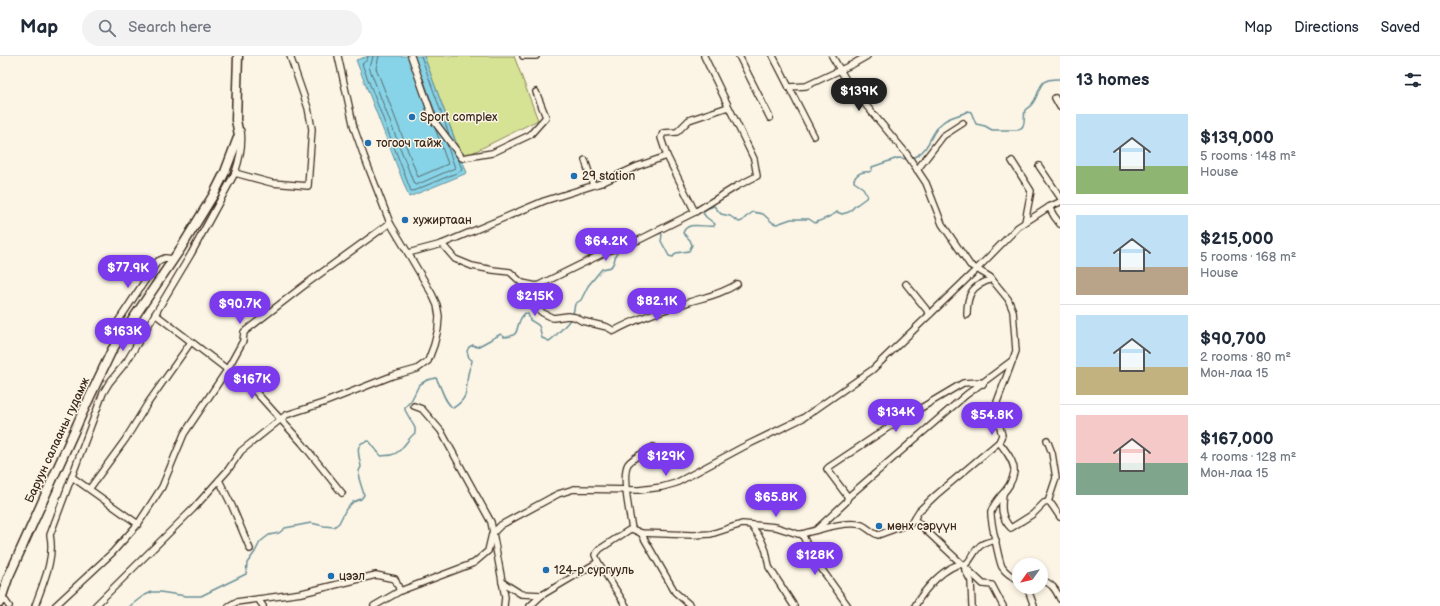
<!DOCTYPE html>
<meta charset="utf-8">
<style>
body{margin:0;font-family:"Balsamiq Sans",sans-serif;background:#f2f2f3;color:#1f2937;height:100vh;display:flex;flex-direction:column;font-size:15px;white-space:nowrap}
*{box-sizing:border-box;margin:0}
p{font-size:13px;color:#747a83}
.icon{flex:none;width:22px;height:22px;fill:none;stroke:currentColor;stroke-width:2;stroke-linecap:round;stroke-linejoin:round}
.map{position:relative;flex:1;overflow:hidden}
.panel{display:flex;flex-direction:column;background:#fff;width:380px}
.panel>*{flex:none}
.needle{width:26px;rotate:236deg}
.tools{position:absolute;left:1012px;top:502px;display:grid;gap:8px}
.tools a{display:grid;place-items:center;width:36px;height:36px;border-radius:50%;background:#fff;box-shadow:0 2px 6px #0003;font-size:20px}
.price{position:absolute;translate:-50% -34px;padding:0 9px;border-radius:14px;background:#7c3aed;color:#fff;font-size:13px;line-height:26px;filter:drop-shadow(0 1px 2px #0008)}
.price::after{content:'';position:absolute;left:50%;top:24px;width:12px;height:9px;margin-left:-6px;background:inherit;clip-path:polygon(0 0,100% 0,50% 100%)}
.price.current{background:#222;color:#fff}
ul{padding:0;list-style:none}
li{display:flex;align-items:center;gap:12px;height:100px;padding:0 16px}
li+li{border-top:1px solid #e0e1e3}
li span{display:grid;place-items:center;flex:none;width:112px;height:80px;border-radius:0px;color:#555}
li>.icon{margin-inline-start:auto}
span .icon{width:48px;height:48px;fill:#fffc;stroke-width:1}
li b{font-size:17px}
h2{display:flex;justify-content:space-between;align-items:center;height:48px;padding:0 16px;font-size:17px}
header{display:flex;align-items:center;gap:24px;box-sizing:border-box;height:56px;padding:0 20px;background:#fff;border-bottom:1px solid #e0e1e3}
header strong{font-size:19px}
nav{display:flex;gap:22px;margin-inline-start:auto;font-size:14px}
.search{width:280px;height:36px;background:#f2f2f3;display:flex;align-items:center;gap:10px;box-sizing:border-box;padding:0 14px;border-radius:22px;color:#747a83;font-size:15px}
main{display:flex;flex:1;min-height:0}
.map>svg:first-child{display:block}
.green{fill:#d6e294;stroke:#888659}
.water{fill:#87d3e7;stroke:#698f97}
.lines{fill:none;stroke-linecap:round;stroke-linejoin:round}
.shore{stroke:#596e6e;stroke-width:1}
.stream{stroke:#698f97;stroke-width:1.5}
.minor-casing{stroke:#3b2a1e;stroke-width:8}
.secondary-casing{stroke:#3b2a1e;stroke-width:11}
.minor{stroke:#fcf5e5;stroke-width:5.5}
.secondary{stroke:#fcf5e5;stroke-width:8}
.poi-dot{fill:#1f6fb2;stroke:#fcf5e5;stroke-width:1.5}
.labels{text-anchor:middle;stroke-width:3;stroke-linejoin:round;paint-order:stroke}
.poi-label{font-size:12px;fill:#3b2a1e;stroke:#fcf5e5;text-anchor:start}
.street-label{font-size:12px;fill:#3b2a1e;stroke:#fcf5e5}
</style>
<header>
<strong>Map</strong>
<div class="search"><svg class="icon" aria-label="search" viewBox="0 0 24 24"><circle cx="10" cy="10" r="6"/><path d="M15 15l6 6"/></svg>Search here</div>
<nav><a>Map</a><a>Directions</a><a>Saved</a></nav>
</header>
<main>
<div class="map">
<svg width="1060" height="550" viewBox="0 0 1060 550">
<rect width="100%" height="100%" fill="#fcf5e5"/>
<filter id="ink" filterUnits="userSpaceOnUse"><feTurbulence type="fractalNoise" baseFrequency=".025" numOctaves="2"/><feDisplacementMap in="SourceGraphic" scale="8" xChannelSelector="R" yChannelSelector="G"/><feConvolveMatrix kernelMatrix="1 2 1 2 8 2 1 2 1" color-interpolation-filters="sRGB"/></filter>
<g filter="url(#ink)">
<path class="green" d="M424,0H514L538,64L462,102Z"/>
<path class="water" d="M369,0H424L467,117L409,141L356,4Z"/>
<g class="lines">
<g class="shore">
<path d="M368,0L367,4L362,8L411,135H413L461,115L462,113L458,103"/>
<path d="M373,0L372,5L369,11L414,128L416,129L455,112L447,89"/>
<path d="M379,0L376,12L418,121L448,108L435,72"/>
<path d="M421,0L449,78"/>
<path d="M423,22L438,65"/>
</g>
<g class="stream">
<path d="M911,102C930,97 929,77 942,67C950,60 960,60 968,55L971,56L976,68L985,70L992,74H1018C1027,70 1023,62 1025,54C1027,52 1031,50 1032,48C1043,34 1035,22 1060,23"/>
<path d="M653,180L661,177L662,179L661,185L669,200L673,201L676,197L689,195L692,189L690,184L683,177C687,164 705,172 714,170L715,168L706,161L703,157L706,153L714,150L721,158L730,160L739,166L742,165L746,161L753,156L763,158L773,167L777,168L791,163H809L815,167C821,164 833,160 837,156L842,158L849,156L855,150L866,142L867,139L863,132L854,126V123C857,118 862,115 869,116L872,114V111L898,102L907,103"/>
<path d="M628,191L639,186"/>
<path d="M573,258L575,248L581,244L588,230L602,213L611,211L614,206L616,198L621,193"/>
<path d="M130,550L143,540L152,536H160L186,540H201L246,518L247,507L255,496L260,486L265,482L269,479L279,477L285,472L311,467L324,470L334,471L339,467L346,453L353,446L361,443L364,439C362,429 355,419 361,411C360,401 352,386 369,385L381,400C384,399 388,400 391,399C402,397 407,383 415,377V372L405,354V351L411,345L419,329L427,324L436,322C442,332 444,346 453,352C472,340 464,331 469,314C470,310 472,308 472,304L469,302L467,295L469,291L473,289L477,291L501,278L504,281C524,280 512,270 525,257L528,258L530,264C544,272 538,270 542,282L549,285C552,284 570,265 571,262"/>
</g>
<g class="minor-casing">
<g id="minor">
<path d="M338,0L354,72L364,100L390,167L408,197L442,188L544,145L601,127L638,110L667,100"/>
<path d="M411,0L434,65L462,102L492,97L530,79L546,61L536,36"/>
<path d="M523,0H536"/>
<path d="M739,0L770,62"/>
<path d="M773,0L814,80"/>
<path d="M832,0L849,29L906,97L926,127L942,168L970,209L990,221L1008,243L1013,255L1016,295L997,346L998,364L1002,379L999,386C1005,394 1015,406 1014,416C1011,435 996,440 991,456C990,461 999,505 1002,511C1006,517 1012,521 1019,523"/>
<path d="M789,31L806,30L853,8L867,0"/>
<path d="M1055,42L1060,51"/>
<path d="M585,104L593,129"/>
<path d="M1012,105L1031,135L1025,166"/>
<path d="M1039,110L1060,141"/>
<path d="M917,114L943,80L963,67"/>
<path d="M235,117L272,127L308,130L312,73L308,52L290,0"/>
<path d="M1049,151L1054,160L1060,168"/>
<path d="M695,156L667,100L661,82L663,77L677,76L689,64L728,51"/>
<path d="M442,188L455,203L472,210L493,214L510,216L522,227L537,230L608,195L639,184L695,156L737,130L757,120L754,103L704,0"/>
<path d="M522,227L535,251L543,257L553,262L568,260L575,261L582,265L607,271L614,275C637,262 664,254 689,246C705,241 722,238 737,228"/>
<path d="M906,228L930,258"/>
<path d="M155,258L254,334L302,387L342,437"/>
<path d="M967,259C967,237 972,230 992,223"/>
<path d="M117,287L113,278V273L158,205L165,202L174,203"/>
<path d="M414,350L422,353L441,375L491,466L505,541L504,550"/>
<path d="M1047,384L1052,397L1056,422L1048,446"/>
<path d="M72,421L138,468"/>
<path d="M219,424L232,450L250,493"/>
<path d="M90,432L125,384L148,347L191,286"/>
<path d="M1003,438C1001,452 1001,462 1011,472L1033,458L1044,447L1048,446L1052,449L1060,461"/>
<path d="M848,441L827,413L829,411L889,371L963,327L980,326L983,328"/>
<path d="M914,463L919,455L936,439L999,386"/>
<path d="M751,469L761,483L766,495L769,511L794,550"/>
<path d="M632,473C630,460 621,419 628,408C632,402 647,395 653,391"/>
<path d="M816,474L846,446L848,441L966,339L1013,304"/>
<path d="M641,477L675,536L691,550"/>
<path d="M802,478L813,501L848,550"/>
<path d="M965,514L971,525L972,550"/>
<path d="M1041,524C1052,527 1056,534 1060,543"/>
<path d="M502,526L521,538L542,539L598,506"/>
<path d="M1027,531L1034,550"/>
<path d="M2,540L9,550"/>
<path d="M258,543L263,550"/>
<path d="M35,550C43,527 55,503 50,479L103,337L109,327L127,305L191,198L235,117C239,105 243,88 241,75"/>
<path d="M55,550L112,497L138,468L162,431L184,378L227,314L243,285L244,276L306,228L390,167"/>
<path d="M95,550L193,453L228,414L241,395L286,359L323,347L392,320L417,313L428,305L434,289L438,273L439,260L437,249L432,238L408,197"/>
<path d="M229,550L236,546L302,537L376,519L395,523L400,535L474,507L488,495L492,478L501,469L558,438L574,433L639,434L662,431L676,427L743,391L803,362L872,314L977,213L1018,171L1049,151L1060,146"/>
<path d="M374,550L400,535"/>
<path d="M530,550L542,539"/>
<path d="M626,550L598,506L595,499L600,493L629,474L632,473L641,477L693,479L711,478L742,468L776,471L798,478H802C818,474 847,464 862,469C868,472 872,477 878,479L911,467L914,463L983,528L992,529L1003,550"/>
<path d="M915,550C923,535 947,506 966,508C972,503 973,497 978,492C982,486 990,486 996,484"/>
</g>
</g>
<g class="secondary-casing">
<path id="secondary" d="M0,546L8,522L86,349L112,294L181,192L214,138L225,116L239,79L236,64L238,0"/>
</g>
<use href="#minor" class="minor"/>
<use href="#secondary" class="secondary"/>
</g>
</g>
<g class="poi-dot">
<circle cx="412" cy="61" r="4"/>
<circle cx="368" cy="87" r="4"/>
<circle cx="574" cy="120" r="4"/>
<circle cx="405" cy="164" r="4"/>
<circle cx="879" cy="470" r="4"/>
<circle cx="546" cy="514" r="4"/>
<circle cx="331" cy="520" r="4"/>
</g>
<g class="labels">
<g class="poi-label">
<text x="420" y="65">Sport complex</text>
<text x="376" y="91">тогооч тайж</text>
<text x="582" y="124">29 station</text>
<text x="413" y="168">хужиртаан</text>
<text x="887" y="474">мөнх сэрүүн</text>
<text x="554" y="518">124-р сургууль</text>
<text x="339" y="524">цээл</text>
</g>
<g class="street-label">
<text transform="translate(57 384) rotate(-65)" y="4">Баруун салааны гудамж</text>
</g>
</g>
</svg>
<div class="tools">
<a><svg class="needle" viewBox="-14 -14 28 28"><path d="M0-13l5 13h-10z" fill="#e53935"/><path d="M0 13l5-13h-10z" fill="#747a83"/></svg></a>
</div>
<b class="price current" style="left:859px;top:56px">$139K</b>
<b class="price" style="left:606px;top:206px">$64.2K</b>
<b class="price" style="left:128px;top:233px">$77.9K</b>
<b class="price" style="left:535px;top:261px">$215K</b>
<b class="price" style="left:657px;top:266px">$82.1K</b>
<b class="price" style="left:240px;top:269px">$90.7K</b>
<b class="price" style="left:123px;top:296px">$163K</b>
<b class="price" style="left:252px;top:344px">$167K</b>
<b class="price" style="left:896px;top:377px">$134K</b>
<b class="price" style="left:992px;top:380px">$54.8K</b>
<b class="price" style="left:666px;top:421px">$129K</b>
<b class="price" style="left:776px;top:462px">$65.8K</b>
<b class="price" style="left:815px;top:520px">$128K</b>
</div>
<section class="panel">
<h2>13 homes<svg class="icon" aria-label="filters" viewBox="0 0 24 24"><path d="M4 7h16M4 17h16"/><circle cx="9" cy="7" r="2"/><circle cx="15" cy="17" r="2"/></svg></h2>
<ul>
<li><span style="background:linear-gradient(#bfe0f5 65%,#8fb573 0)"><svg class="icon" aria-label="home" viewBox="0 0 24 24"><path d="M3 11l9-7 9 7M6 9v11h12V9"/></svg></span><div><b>$139,000</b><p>5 rooms · 148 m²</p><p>House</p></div></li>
<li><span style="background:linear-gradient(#bfe0f5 65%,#b9a48a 0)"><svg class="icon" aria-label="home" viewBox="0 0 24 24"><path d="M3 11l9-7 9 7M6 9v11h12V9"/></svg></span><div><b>$215,000</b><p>5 rooms · 168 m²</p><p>House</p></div></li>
<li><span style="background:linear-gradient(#bfe0f5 65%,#c2b280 0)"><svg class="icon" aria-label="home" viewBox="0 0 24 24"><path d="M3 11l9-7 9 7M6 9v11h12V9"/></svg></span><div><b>$90,700</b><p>2 rooms · 80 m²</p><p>Мон-лаа 15</p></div></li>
<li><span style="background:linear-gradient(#f6c9c9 60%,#7fa58c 0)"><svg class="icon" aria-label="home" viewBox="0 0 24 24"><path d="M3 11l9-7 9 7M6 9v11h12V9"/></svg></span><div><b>$167,000</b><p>4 rooms · 128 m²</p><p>Мон-лаа 15</p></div></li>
</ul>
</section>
</main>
